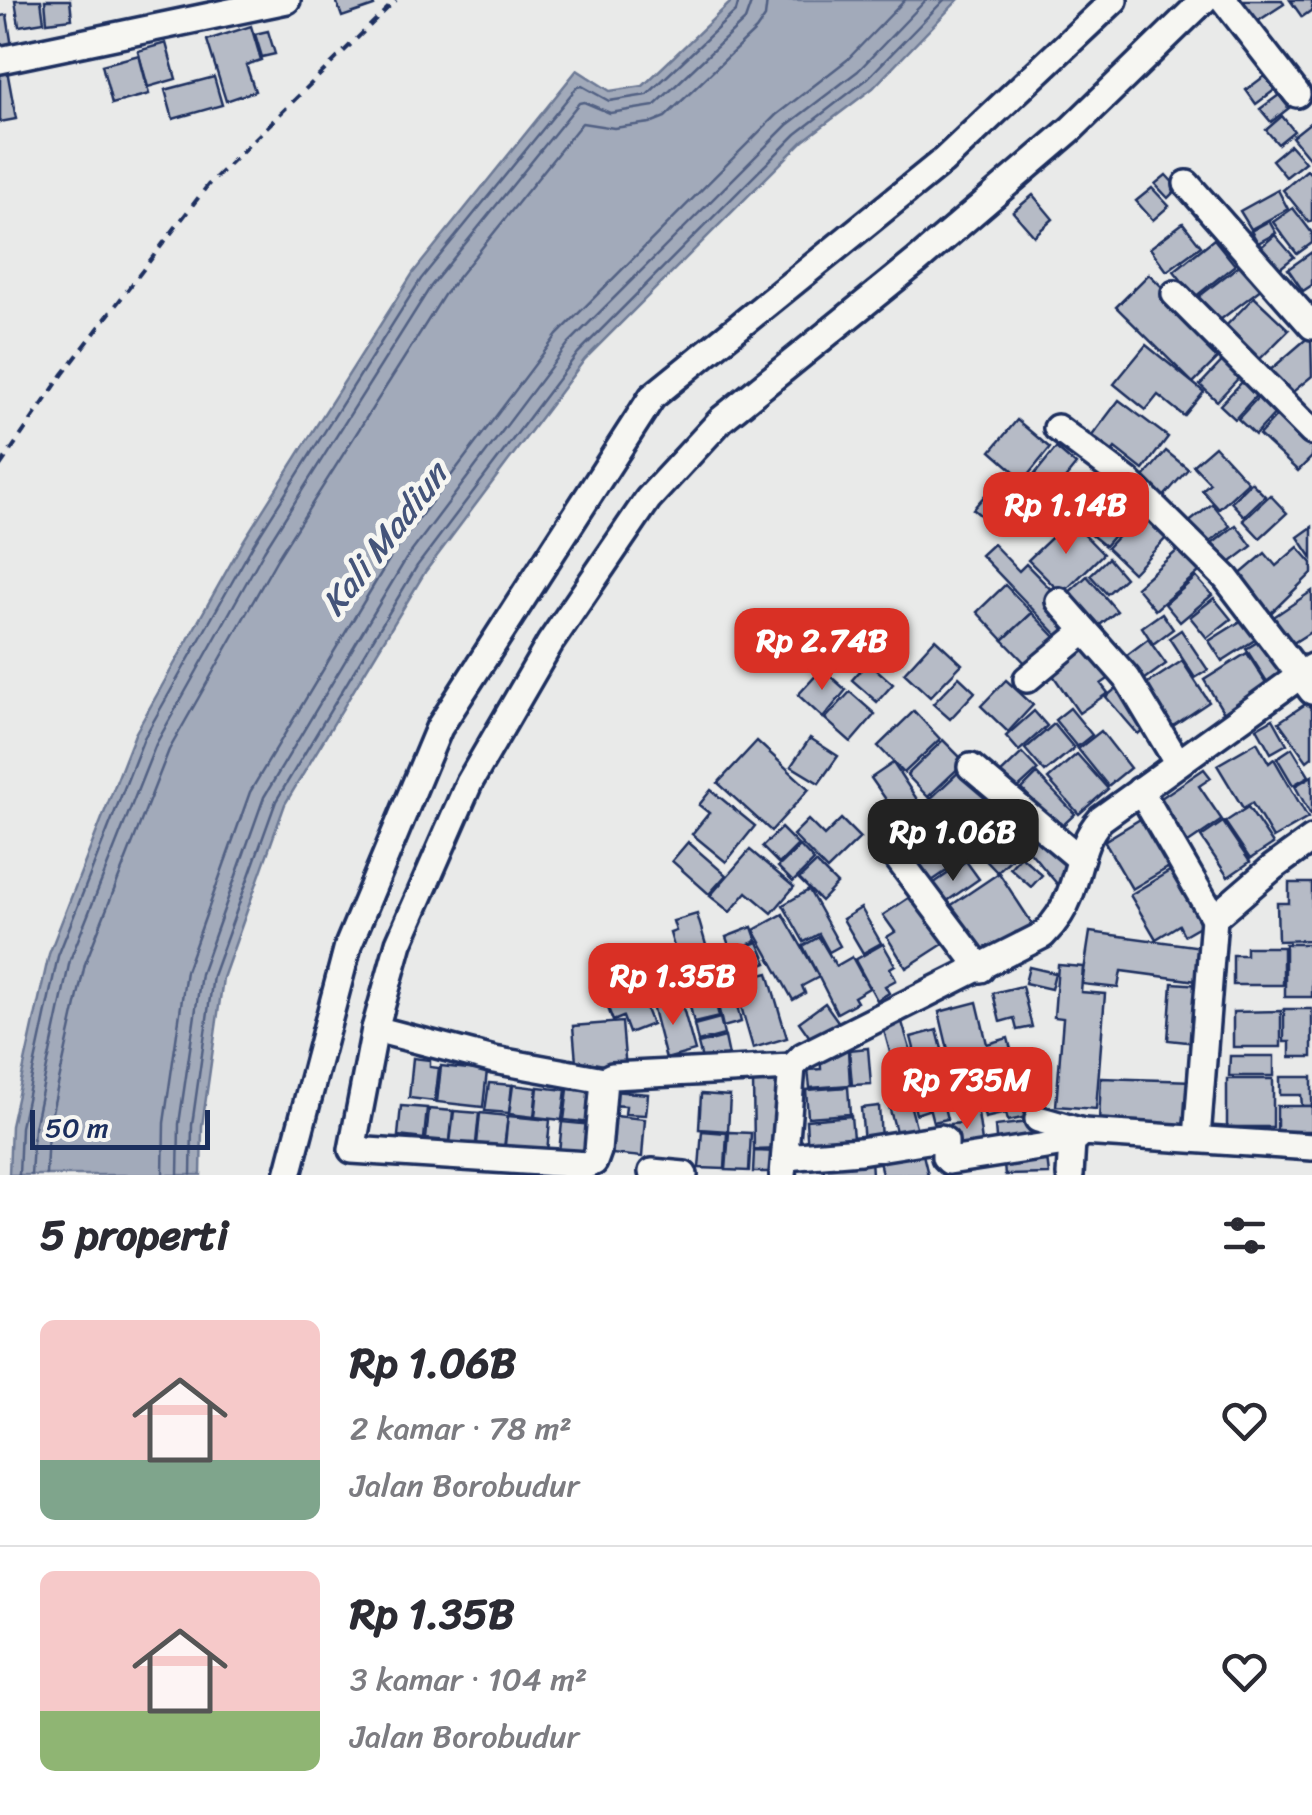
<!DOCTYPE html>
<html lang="id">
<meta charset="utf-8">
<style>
body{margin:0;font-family:Sriracha,sans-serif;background:#f7f7f7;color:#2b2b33;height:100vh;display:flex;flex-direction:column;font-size:38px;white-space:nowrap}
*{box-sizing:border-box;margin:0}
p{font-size:32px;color:#7c7c81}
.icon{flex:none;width:55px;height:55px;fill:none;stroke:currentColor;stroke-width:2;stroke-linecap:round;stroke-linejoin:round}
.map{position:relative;height:1175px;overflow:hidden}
.side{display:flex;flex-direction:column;background:#fff;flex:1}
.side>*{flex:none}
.scale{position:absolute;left:30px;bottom:25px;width:180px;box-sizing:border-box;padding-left:10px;border:5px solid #1b2f5e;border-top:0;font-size:28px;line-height:35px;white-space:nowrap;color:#1b2f5e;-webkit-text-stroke:8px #f6f6f2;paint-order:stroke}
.price{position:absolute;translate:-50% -85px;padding:0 22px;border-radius:20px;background:#d93025;color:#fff;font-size:32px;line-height:65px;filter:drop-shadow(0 2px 5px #0008)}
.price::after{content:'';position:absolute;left:50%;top:60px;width:30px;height:22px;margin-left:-15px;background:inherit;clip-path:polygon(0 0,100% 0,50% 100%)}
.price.selected{background:#222;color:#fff}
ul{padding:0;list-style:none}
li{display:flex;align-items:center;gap:30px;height:250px;padding:0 40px}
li+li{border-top:2px solid #e1e1e2}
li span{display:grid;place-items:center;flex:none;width:280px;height:200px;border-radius:15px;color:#555}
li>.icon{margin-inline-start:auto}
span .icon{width:120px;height:120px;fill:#fffc;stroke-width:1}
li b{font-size:42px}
h2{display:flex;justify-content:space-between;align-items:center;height:120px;padding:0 40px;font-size:42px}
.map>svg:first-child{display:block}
.water{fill:#a2aaba;stroke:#6c7995;stroke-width:2.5}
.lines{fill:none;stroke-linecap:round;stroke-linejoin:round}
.shore{stroke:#516083;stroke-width:2.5}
.building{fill:#b6bbc6;stroke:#1b2f5e;stroke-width:2.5}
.street-casing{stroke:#1b2f5e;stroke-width:32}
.path{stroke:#1b2f5e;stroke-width:4;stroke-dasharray:10 8;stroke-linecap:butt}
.street{stroke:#f6f6f2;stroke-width:25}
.labels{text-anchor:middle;stroke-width:10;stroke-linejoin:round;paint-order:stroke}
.water-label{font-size:35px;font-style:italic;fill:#44547a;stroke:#f6f6f2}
</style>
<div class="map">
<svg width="1312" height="1175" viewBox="0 0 1312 1175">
<rect width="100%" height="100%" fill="#e9eae9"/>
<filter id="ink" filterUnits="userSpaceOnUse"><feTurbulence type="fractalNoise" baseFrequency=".01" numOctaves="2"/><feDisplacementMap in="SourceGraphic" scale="20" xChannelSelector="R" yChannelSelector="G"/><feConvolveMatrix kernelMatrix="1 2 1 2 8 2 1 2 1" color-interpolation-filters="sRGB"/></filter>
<g filter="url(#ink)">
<path class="water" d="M733,0H958L873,88L803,141L585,359L425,572L285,804L223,978L202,1126L201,1175H9L11,1126L49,954L135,734L244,540L413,273L577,70L610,91L643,86Z"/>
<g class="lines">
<g class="shore">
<path d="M19,1175L21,1127L58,956L144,738L253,545L421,279L577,87L582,86L609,101L647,95L736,11L739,0"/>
<path d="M31,1175L34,1128L70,960L156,744L264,551L431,286L579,103L584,102L610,113L654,106L745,20L752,0"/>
<path d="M46,1175L48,1130L85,964L169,750L277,559L444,295L582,123L614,128L650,123L665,117L756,30L765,17L767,0"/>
<path d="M163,1175L164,1123L186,971L250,792L393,553L557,335L776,115L847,60L905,0"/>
<path d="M178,1175L179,1124L201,974L264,797L406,559L568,344L787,125L858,71L926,0"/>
<path d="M191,1175L192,1125L213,976L276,801L417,566L578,353L796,134L866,80L944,0"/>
</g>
</g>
<g class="building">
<path d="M15,0H41L44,22L19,26Z"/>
<path d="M45,0H70L72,19L47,22Z"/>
<path d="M336,0H372L374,6L342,17Z"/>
<path d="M1240,0H1282L1284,4L1255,23Z"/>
<path d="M1290,0H1312V10L1302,17Z"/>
<path d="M7,15L12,47L0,49V16Z"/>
<path d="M251,26L261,60L246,65L255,91L226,101L207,40Z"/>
<path d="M268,31L275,54L262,57L255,34Z"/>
<path d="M166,43L176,79L148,87L138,51Z"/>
<path d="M139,55L149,94L112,104L102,65Z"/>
<path d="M7,70L16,119L0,122V71Z"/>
<path d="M1266,75L1276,89L1256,104L1246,90Z"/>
<path d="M214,77L222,105L173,119L165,90Z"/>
<path d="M1279,95L1289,108L1271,122L1260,109Z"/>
<path d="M1282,116L1294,131L1278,144L1266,130Z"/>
<path d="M1312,121V161L1292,137Z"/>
<path d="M1290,145L1305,162L1286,177L1272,160Z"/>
<path d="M1307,170L1312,175V220L1309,222L1283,190Z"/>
<path d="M1166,175L1178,188L1168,198L1155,184Z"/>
<path d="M1152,188L1169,206L1153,220L1136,201Z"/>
<path d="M1278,190L1288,209L1251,229L1240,211Z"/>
<path d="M1033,195L1053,219L1034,236L1013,212Z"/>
<path d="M1293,208L1312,233V243L1297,254L1273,222Z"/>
<path d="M1269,221L1276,233L1258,243L1251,231Z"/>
<path d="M1183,223L1201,246L1167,271L1150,248Z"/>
<path d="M1275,235L1294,257L1274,273L1255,252Z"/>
<path d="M1214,239L1235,265L1195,297L1174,271Z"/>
<path d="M1312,252V285L1303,291L1288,269Z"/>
<path d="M1246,260L1266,285L1216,323L1197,298Z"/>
<path d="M1149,274L1216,340L1207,349L1217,359L1193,383L1116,307Z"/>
<path d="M1254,297L1289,330L1257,362L1223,329Z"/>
<path d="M1311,335L1312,376L1288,396L1268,372Z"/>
<path d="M1146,345L1204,392L1184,416L1158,395L1146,410L1114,384Z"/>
<path d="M1229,354L1246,370L1217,401L1200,385Z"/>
<path d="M1247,377L1261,390L1235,419L1220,405Z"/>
<path d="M1262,393L1279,409L1255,435L1238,419Z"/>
<path d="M1119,400L1168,437L1143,470L1115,448L1108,457L1088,441Z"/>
<path d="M1283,409L1299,435L1312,447V457L1298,471L1259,435Z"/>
<path d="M1017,420L1050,448L1024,480L991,451Z"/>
<path d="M1215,446L1248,482L1219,509L1202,490L1210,483L1193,465Z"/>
<path d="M1056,448L1076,465L1046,502L1026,485Z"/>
<path d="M1166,451L1188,469L1159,502L1138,484Z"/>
<path d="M1006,471L1058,516L1044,532L1018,510L999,531L973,509Z"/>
<path d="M1104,471L1142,502L1129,518L1091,487Z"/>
<path d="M1251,482L1265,496L1244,516L1231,502Z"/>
<path d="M1091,487L1129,518L1105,546L1067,515Z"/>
<path d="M1270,495L1287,513L1260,538L1243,520Z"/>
<path d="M1212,504L1230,526L1205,546L1187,524Z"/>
<path d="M1141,512L1167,537L1133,573L1107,548Z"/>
<path d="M1070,520L1103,554L1062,594L1028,560Z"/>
<path d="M1236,525L1252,546L1223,568L1208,547Z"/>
<path d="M1312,527V558L1298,537Z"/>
<path d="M993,544L1019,571L1026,564L1080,619L1060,638L981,555Z"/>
<path d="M1298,547L1312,563V573L1269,615L1237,577L1265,553L1276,566Z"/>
<path d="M1179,549L1199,572L1155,610L1136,587Z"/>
<path d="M1108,558L1125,578L1107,594L1090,575Z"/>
<path d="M1087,576L1117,611L1095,629L1066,595Z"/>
<path d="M1196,577L1212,595L1180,622L1165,604Z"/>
<path d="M1005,585L1032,613L1003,640L977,612Z"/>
<path d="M1312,591V631L1290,645L1272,618Z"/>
<path d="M1214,598L1231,619L1207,638L1190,617Z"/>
<path d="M1032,613L1058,640L1030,668L1003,640Z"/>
<path d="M1162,613L1173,629L1153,644L1142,627Z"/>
<path d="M1252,614L1264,634L1222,661L1209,641Z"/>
<path d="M1181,630L1208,670L1195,678L1169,638Z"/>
<path d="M1269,635L1296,677L1273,691L1246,649Z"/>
<path d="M935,639L962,664L930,697L904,673Z"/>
<path d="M1090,639L1114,675L1101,684L1108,693L1079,713L1048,668Z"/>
<path d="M1148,639L1166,664L1141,682L1123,658Z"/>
<path d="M1247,653L1272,692L1240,713L1236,706L1224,713L1204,680Z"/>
<path d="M1182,661L1209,702L1173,726L1163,711L1153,718L1136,691Z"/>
<path d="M868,662L893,684L877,702L852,680Z"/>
<path d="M822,669L846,690L823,718L798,695Z"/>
<path d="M959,677L975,692L950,719L933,704Z"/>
<path d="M1006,680L1033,705L1008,732L981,706Z"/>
<path d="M1120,685L1151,722L1138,734L1106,697Z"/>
<path d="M850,692L875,714L851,742L825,719Z"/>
<path d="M1307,703L1312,710V757L1307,761L1279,722Z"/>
<path d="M1070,708L1092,735L1077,747L1055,720Z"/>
<path d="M914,711L940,739L904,773L878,746Z"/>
<path d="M1034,711L1047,726L1019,751L1006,736Z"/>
<path d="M1273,719L1287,744L1271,753L1257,728Z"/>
<path d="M1054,724L1074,748L1045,772L1025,749Z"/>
<path d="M1101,731L1130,768L1108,786L1078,749Z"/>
<path d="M810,738L838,756L819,783L791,766Z"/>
<path d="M943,740L965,762L928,797L907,775Z"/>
<path d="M757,741L809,789L771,831L718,783Z"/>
<path d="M1257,742L1269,763L1274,759L1308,818L1273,838L1252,803L1243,808L1217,765Z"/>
<path d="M1292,748L1309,776L1293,785L1277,758Z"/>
<path d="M1022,753L1038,770L1014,792L999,775Z"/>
<path d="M1077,754L1108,789L1079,814L1048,779Z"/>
<path d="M893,763L924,810L903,824L871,778Z"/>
<path d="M965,766L990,793L956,826L930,799Z"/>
<path d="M1204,769L1211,778L1199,786L1222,820L1188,843L1158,800Z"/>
<path d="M1037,774L1075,814L1059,829L1022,789Z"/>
<path d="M1312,776V817L1295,786Z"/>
<path d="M711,790L755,826L726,862L692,834L709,813L699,805Z"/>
<path d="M992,795L1007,811L971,846L956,830Z"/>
<path d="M1248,807L1273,844L1250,859L1225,822Z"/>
<path d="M1008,813L1033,839L997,872L973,847Z"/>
<path d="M1147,815L1176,863L1132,889L1104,841Z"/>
<path d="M841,819L860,838L827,870L793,835L808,820L824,836Z"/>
<path d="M936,819L947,837L912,860L900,843Z"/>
<path d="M1223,822L1250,862L1228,877L1201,837Z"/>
<path d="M781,828L798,845L779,864L762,847Z"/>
<path d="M1043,833L1075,871L1058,885L1026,847Z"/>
<path d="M956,836L970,855L926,885L912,866Z"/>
<path d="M688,842L726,875L709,894L672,861Z"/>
<path d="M800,846L814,861L793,882L778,867Z"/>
<path d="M750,850L794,887L772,913L747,892L730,912L710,896Z"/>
<path d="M1021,856L1042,875L1031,887L1010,868Z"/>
<path d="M966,861L979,879L940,906L927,888Z"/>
<path d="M816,863L837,884L821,901L799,879Z"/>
<path d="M1178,866L1210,920L1184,935L1179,925L1156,939L1130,895Z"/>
<path d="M999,873L1039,934L1025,944L1016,932L983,955L950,906Z"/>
<path d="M1289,883H1312V940L1278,941L1277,903H1289Z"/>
<path d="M809,890L840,946L829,952L819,934L804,942L783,905Z"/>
<path d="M919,891L951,939L906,968L887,937L895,932L883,915Z"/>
<path d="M861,908L881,943L863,953L843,919Z"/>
<path d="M697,914L710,959L680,968L670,933L676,931L673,921Z"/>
<path d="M783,914L819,977L802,986L805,993L793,1000L754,930Z"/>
<path d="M752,927L757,941L731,951L726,937Z"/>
<path d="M1090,932L1202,947L1197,981L1121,971L1118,988L1082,984Z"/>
<path d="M819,937L836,966L852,957L869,988L854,997L857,1002L837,1013L803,946Z"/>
<path d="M758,942L767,963L731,978L723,956Z"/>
<path d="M883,944L895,965L890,968L896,980L885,986L889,993L877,1000L855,960Z"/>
<rect x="1285" y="944" width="27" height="53"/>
<path d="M1246,947H1283V985H1233V955H1246Z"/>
<path d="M627,962L652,1024L629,1033L623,1017L613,1021L595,974Z"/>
<path d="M709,962L716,986L683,996L676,972Z"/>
<path d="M1058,965L1083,967L1081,992L1105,994L1096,1109L1056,1106L1063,1018L1054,1017Z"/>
<path d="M1029,967L1055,973L1051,989L1025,983Z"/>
<path d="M768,973L787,1038L753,1048L734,982Z"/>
<path d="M670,976L675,996L652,1002L647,981Z"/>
<path d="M1172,983L1201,985L1197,1043L1168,1040Z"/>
<path d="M1022,986L1032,1027L1017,1030L1014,1018L1000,1022L993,993Z"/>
<path d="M733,989L741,1022L723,1027L715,993Z"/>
<path d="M680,997L695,1051L666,1059L652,1005Z"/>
<path d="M715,999L719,1017L694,1023L690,1006Z"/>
<path d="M977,1002L987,1044L1008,1038L1015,1065L955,1079L939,1012Z"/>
<path d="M825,1003L842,1027L816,1046L799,1022Z"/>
<path d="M1284,1009H1312V1057H1290V1042H1284Z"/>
<path d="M1281,1011V1047H1233V1012Z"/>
<path d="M720,1018L724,1035L698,1042L694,1025Z"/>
<path d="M622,1022L626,1070L577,1074L573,1026Z"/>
<path d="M902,1022L919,1079L899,1085L883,1027Z"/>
<path d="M937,1030L950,1080L938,1083L947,1119L933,1122L911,1037Z"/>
<path d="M725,1037L729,1056L703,1063L698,1044Z"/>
<path d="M868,1048L871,1084L852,1085L849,1050Z"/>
<path d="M848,1050L850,1085L810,1088L808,1070L821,1069L820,1052Z"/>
<path d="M1230,1056H1274V1076H1229Z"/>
<path d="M413,1058L430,1060V1067L439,1068L435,1101L409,1098Z"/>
<path d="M441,1066L487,1071L483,1107L437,1102Z"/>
<path d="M1031,1071L1040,1114L1008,1121L1006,1113L985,1118L981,1100L954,1105L951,1089Z"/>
<path d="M1280,1077H1312V1106H1302L1301,1095H1280Z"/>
<path d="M1101,1078L1194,1081L1191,1126L1099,1122Z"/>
<path d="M753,1079H782L783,1149L754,1150Z"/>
<rect x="1227" y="1079" width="46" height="48"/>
<path d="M489,1083L512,1085L509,1113L485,1111Z"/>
<path d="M513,1085L537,1088L534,1117L509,1114Z"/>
<path d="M922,1086L928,1110L916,1114L910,1089Z"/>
<path d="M538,1087L566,1090L562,1120L535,1117Z"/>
<path d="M848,1087L850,1114L808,1117L806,1090Z"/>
<path d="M568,1089L595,1092L592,1123L564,1120Z"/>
<path d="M612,1091L648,1094L646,1115L625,1114L626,1106L611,1105Z"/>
<path d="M907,1093L917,1130L897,1135L887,1099Z"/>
<path d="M701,1094L730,1096L728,1131L699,1129Z"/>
<path d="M401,1106L427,1108L424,1139L398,1136Z"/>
<path d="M879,1106L881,1140L864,1142L861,1108Z"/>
<path d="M977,1106L983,1149L954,1153L950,1124L963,1123L961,1109Z"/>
<rect x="1277" y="1106" width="35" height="25"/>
<path d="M429,1109L453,1111L450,1141L426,1139Z"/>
<path d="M454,1111L479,1113L475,1153L449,1151Z"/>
<path d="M480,1113L508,1116L503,1156L476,1154Z"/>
<path d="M508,1116L550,1120L547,1152L504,1154Z"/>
<path d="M615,1116L645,1119L642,1157L611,1154Z"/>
<path d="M851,1116L854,1149L808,1153L806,1120Z"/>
<path d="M1037,1121L1040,1145L997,1151L995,1126Z"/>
<path d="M562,1122L593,1125L590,1156L559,1153Z"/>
<path d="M702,1131L727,1133L725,1169L699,1168Z"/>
<path d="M729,1132L751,1133L749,1171L726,1170Z"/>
<path d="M921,1146L928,1175H882L878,1155Z"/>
<path d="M1046,1150L1049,1174L1005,1175L1003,1155Z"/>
<path d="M754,1151L780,1152V1172H753Z"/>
<path d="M871,1158L872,1175H824L823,1162Z"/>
</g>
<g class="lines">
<g class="street-casing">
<g id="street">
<path d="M1224,0L1297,94"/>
<path d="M0,60L287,0"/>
<path d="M1187,184L1312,326"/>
<path d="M1175,294L1312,432"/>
<path d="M1057,428L1128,481L1226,578L1312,691"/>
<path d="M1059,601L1127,678L1178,763"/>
<path d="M1027,679L1085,631"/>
<path d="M971,767L1080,859"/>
<path d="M1140,790L1214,918"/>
<path d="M893,852L981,969"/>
<path d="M375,1029L399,943L469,783L550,643L648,499L722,419L917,261L1071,129L1204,0"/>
<path d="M604,1080L598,1151L594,1162L588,1165L352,1150L375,1029L494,1060L604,1080L612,1076L792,1067"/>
<path d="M1038,1119L1083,1132"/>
<path d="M1197,1138L1214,918L1272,868L1312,839"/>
<path d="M785,1157L860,1151L941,1138L945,1141V1157L949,1161L1072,1142"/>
<path d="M652,1172L684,1175"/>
<path d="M288,1175L348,946L439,728L652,397L943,161L1114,0"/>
<path d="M783,1175L792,1067L803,1056L1043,935C1055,923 1064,910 1070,894C1080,868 1081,841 1101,819L1312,667"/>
<path d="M1070,1175L1072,1142L1083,1132L1312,1147"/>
</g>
</g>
<path class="path" d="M0,466L63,374L208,185L396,0"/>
<use href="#street" class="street"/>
</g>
</g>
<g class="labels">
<g class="water-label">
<text transform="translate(384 539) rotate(-52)" y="12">Kali Madiun</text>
</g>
</g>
</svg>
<div class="scale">50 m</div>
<b class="price" style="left:1066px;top:557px">Rp 1.14B</b>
<b class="price" style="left:822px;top:693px">Rp 2.74B</b>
<b class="price selected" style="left:953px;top:884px">Rp 1.06B</b>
<b class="price" style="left:673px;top:1028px">Rp 1.35B</b>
<b class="price" style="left:967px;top:1132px">Rp 735M</b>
</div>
<section class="side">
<h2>5 properti<svg class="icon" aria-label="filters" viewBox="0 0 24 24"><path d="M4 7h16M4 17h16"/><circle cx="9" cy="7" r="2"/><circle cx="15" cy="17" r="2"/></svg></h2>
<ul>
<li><span style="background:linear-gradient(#f6c9c9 70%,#7fa58c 0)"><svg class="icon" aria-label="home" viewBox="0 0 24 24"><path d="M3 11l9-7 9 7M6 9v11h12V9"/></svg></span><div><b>Rp 1.06B</b><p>2 kamar · 78 m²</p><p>Jalan Borobudur</p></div><svg class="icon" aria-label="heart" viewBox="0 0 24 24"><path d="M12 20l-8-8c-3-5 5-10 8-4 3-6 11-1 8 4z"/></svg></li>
<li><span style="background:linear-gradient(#f6c9c9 70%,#8fb573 0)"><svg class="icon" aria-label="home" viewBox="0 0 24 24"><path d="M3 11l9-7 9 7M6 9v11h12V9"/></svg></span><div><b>Rp 1.35B</b><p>3 kamar · 104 m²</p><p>Jalan Borobudur</p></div><svg class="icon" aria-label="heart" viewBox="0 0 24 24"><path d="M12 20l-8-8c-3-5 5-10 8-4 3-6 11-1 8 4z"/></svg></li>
</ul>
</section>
